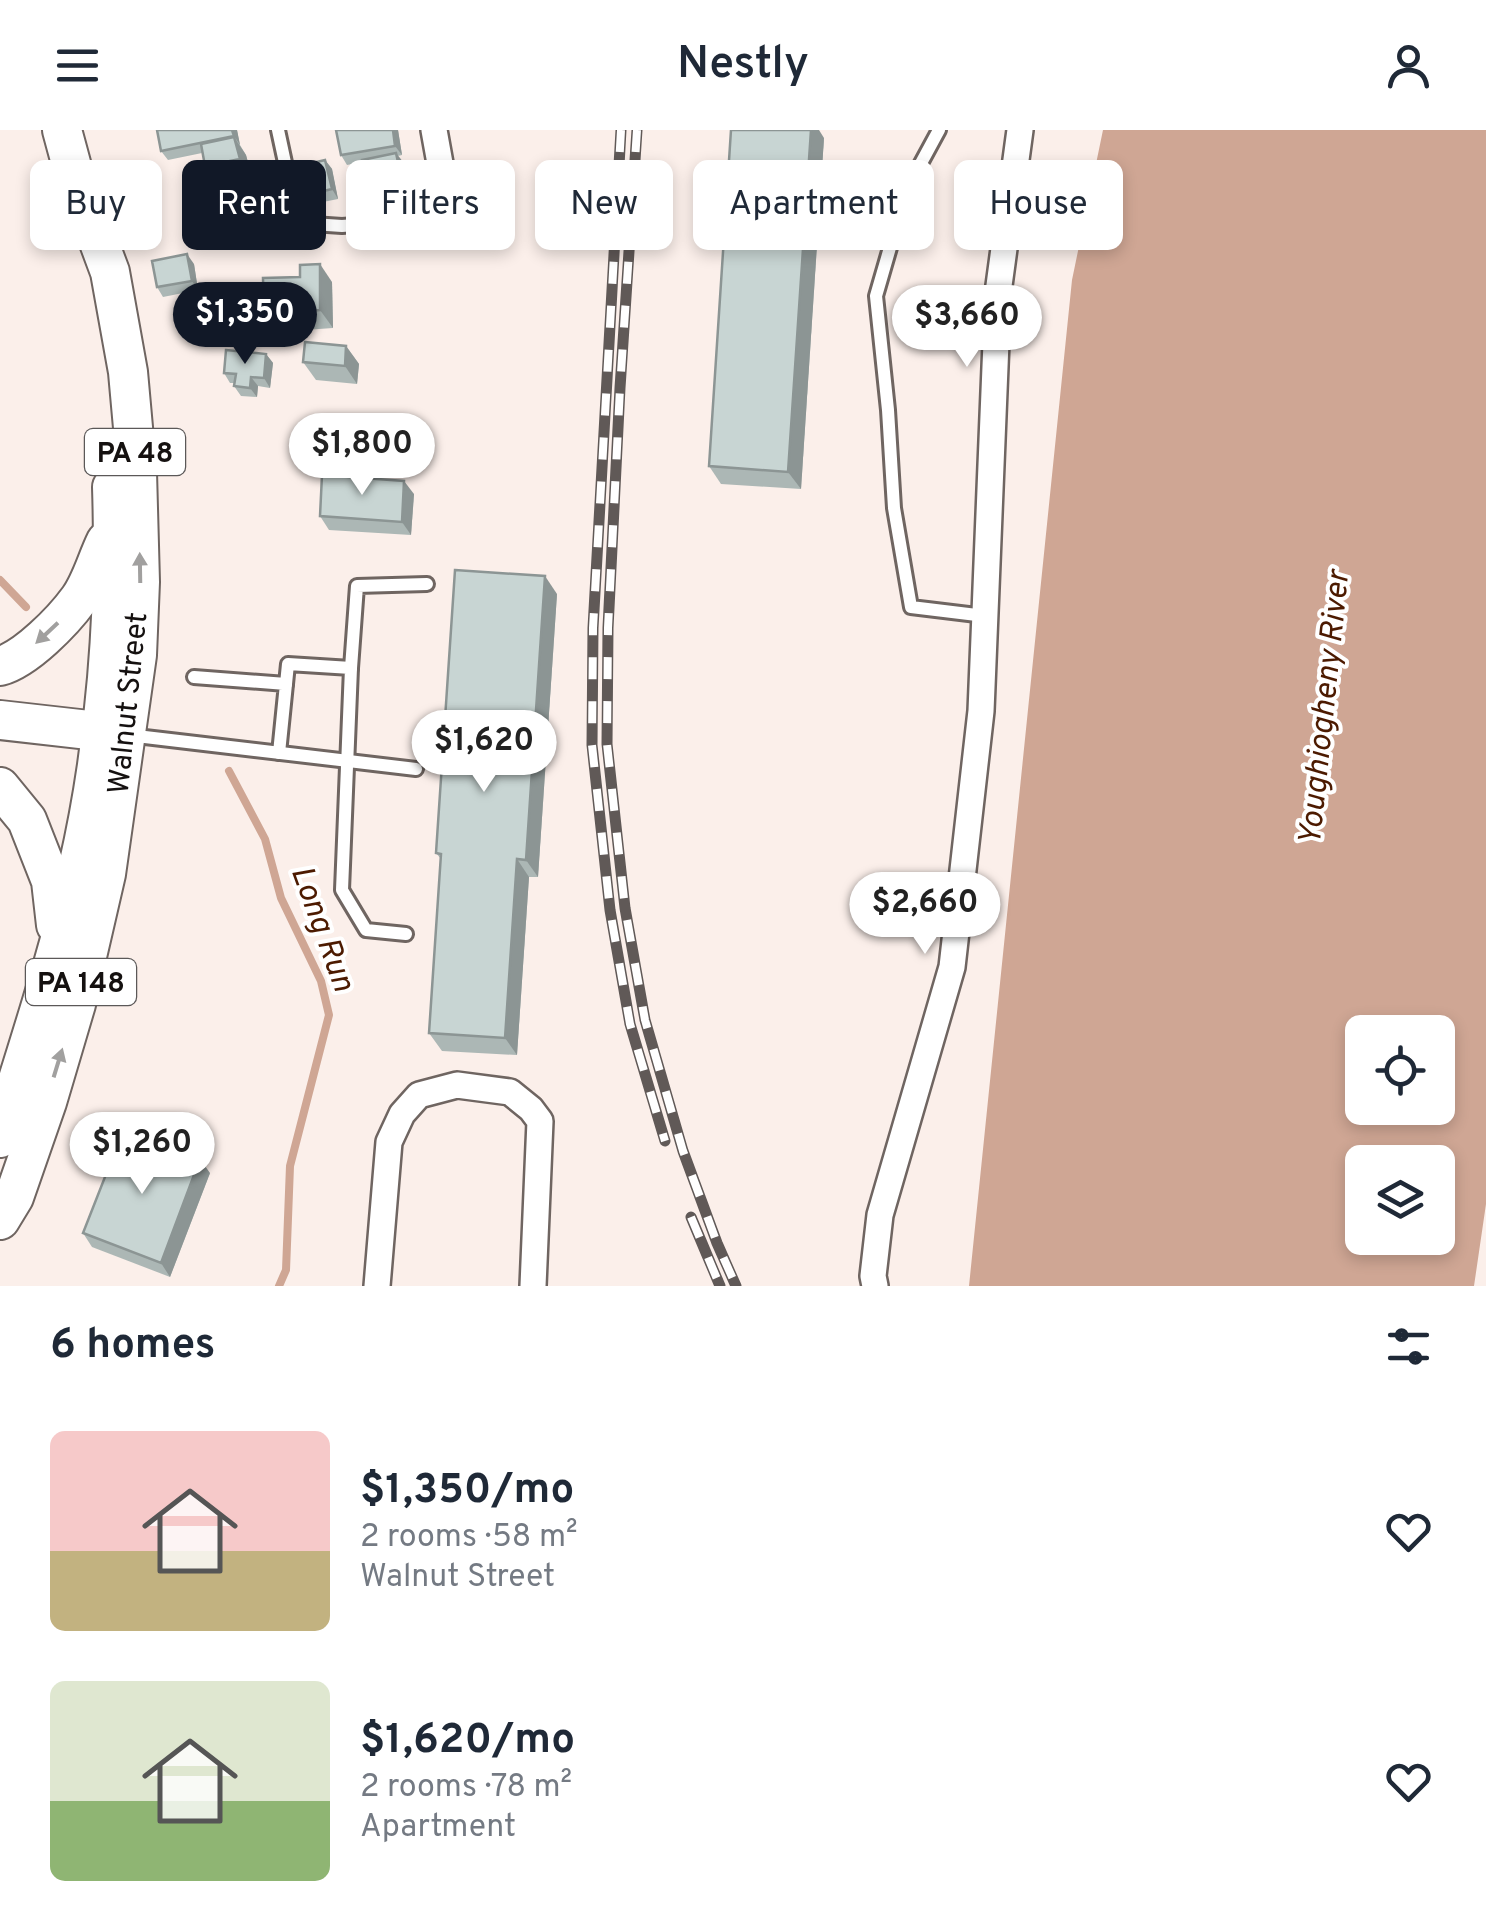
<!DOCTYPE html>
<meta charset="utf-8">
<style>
body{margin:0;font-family:Overpass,sans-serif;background:#f6f6f7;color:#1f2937;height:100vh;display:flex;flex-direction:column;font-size:38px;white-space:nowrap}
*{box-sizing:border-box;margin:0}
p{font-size:32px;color:#747a83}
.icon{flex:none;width:55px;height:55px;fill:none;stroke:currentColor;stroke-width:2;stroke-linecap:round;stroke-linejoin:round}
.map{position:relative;height:1156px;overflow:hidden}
.side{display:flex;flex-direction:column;background:#fff;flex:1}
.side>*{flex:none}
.hud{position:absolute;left:30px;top:30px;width:1428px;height:90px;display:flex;gap:20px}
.fabs{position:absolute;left:1345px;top:885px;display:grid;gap:20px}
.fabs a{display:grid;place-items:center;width:110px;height:110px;border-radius:15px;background:#fff;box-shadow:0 5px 15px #0003;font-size:50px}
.price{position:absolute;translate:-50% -85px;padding:0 22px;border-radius:35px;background:#fff;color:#222;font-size:32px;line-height:65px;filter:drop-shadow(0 2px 5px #0008)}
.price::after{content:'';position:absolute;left:50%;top:60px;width:30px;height:22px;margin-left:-15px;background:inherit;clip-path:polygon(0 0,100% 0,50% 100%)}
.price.active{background:#111827;color:#fff}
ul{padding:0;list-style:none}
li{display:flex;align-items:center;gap:30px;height:250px;padding:0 50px}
li span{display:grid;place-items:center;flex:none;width:280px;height:200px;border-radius:15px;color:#555}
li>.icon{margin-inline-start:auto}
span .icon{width:120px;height:120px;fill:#fffc;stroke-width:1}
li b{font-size:42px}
h2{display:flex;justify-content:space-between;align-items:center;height:120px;padding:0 50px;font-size:42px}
.tag{padding:0 35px;border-radius:15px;background:#fff;box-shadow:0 5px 15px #0003;font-size:35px;line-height:90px}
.tag.active{background:#111827;color:#fff}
header{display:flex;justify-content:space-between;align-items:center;height:130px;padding:0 50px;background:#fff;font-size:45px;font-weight:600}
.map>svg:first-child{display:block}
.water{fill:#cfa694;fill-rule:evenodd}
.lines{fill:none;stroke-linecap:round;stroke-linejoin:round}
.stream{stroke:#cfa694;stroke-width:8}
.lane-casing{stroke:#6f6561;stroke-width:18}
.street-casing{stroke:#6f6561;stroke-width:30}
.primary-casing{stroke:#6f6561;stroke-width:42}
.lane{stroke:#fff;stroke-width:12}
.street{stroke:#fff;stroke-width:25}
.primary{stroke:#fff;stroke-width:38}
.rail-casing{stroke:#605957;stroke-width:11}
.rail{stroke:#fff;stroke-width:8;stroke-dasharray:22;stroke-linecap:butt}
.wall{fill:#acb7b5}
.shaded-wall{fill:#8c9594}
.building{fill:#c8d5d3;stroke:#8c9594;stroke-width:2.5}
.oneway{fill:#a1a09f}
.labels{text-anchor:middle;stroke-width:8;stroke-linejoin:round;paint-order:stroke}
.shield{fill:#fff;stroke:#5b5858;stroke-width:2.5}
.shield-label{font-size:28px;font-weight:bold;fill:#151110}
.street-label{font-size:30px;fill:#151110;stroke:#fff}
.water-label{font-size:32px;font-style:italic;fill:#4c1a00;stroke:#fff}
</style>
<header><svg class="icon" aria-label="menu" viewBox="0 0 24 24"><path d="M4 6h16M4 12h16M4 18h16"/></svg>Nestly<svg class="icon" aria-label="person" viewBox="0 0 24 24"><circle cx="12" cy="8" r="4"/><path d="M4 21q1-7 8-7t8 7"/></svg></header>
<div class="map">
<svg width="1486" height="1156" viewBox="0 0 1486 1156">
<rect width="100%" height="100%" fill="#fbefea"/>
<path class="water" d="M1103,0H1486V1074L1474,1156H969L1072,150ZM1362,902H1438V978H1362ZM1362,1032H1438V1108H1362Z"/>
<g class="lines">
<g class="stream">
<path d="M0,450L26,477"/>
<path d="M229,641L265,709L281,768L321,851L329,885L290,1036L286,1140L279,1156"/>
</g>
<g class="lane-casing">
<g id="lane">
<path d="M278,0L298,93L342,96L380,93L417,81L433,72L443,50"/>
<path d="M939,0L907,59L876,166L888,280L894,378L911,477L985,486"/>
<path d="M351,538L357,456L427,454"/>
<path d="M194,547L286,554L279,623"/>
<path d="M286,554L288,534L351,538L342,760L366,800L406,804"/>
<path d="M128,605L416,639"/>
</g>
</g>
<g class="street-casing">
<g id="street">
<path d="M434,0L443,50"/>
<path d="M377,1156L389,1012L402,984L419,965L457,955L510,962L531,979L540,991L533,1156"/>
<path d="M875,1156L873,1146L880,1085L952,837L981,581L998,163L1020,0"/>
</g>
</g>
<g class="primary-casing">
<g id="primary">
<path d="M0,536C26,529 63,491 79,469C91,453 97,429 106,411"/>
<path d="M0,590L124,604"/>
<path d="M0,657L27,690L51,751L56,795"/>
<path d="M0,1008C27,918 58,828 78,737C106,616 116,481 112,357"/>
<path d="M0,1090L14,1067L47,972L76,874L106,744L137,525L140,452L137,342L128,242L110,142L75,48L62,0"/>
</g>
</g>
<use href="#lane" class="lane"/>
<use href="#street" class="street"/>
<use href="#primary" class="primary"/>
<g class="rail-casing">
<g id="rail">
<path d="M621,0L593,498L592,615L610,780L630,894L665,1011"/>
<path d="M637,0L620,258L608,498L607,614L625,778L645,890L683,1021L717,1113L736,1156"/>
<path d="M691,1087L720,1156"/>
</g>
</g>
<use href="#rail" class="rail"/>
</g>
<g class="wall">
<path d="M157,0H237L240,15L246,25L252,47L217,54L205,36L202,23L168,30L161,21Z"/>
<path d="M398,0L402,25L398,26L403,32L408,55L373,62L366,53L362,32L347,35L341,25Z"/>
<path d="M824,8L801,359L721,354L709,336Z"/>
<path d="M325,30L332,39L338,69L308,75L302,66Z"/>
<path d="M153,44L160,69L116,81L110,72Z"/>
<path d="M194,134L198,160L163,167L157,157Z"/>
<path d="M300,147L332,152L333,198L276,202L264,184Z"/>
<path d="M346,216L359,234L357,254L316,250L303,232Z"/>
<path d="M266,224L273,233L270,258L258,256L257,267L241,266L234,256L235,253H230L224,243Z"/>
<path d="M414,364L411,405L329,400L320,386Z"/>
<path d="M557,464L538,747H529L517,925L442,921L429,903L441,729L436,723Z"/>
<path d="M210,1043L170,1147L92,1117L83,1103Z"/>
</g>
<g class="shaded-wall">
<path d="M232,0H237L240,15L234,6Z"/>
<path d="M393,0H398L402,25L395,16Z"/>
<path d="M811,0H819L824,8L801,359L788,342Z"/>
<path d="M234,7L246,25L252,47L240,29Z"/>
<path d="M396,23L403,32L408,55L401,46Z"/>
<path d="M325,30L332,39L338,69L332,59Z"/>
<path d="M146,35L153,44L160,69L153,60Z"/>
<path d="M187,124L194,134L198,160L192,151Z"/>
<path d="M320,134L332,152L333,198L320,180Z"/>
<path d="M346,216L359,234L357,254L345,236Z"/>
<path d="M266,224L273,233L270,258L264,248Z"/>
<path d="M251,247L258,256L257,267L250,258Z"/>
<path d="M404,351L414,364L411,405L402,392Z"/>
<path d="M545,446L557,464L538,747L526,730Z"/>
<path d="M517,729L529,747L517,925L505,908Z"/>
<path d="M200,1029L210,1043L170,1147L161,1133Z"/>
</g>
<g class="building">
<path d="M157,0H232L234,6L161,21Z"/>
<path d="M336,0H393L395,16L341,25Z"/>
<path d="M731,0H811L788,342L709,336Z"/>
<path d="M234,7L240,29L205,36L201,14Z"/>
<path d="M396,23L401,46L366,53L362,30Z"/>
<path d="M325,30L332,59L302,66L295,37Z"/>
<path d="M146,35L153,60L110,72L103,47Z"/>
<path d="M187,124L192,151L157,157L152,131Z"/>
<path d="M320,134V180L264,184L263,148L300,147V135Z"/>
<path d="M305,212L346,216L345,236L303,232Z"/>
<path d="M226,220L266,224L264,248L251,247L250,258L234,256L236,244L224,243Z"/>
<path d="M322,345L404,351L402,392L320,386Z"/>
<path d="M455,440L545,446L526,730L517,729L505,908L429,903L441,724L436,723Z"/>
<path d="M123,1001L200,1029L161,1133L83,1103Z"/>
</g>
<defs><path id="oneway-solid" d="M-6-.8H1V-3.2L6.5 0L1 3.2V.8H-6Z" transform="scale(2.5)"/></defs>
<g class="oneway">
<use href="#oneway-solid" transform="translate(140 438) rotate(-91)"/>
<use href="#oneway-solid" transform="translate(47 503) rotate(137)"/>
<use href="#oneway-solid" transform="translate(58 933) rotate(-73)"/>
</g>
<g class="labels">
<g class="shield">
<rect x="85" y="299" width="100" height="46" rx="8"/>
<rect x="26" y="829" width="110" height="46" rx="8"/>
</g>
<g class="shield-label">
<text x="135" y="332">PA 48</text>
<text x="81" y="862">PA 148</text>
</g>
<g class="street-label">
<text transform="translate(127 573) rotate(-84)" y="10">Walnut Street</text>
</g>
<g class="water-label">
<text transform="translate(1323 578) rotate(-84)" y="11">Youghiogheny River</text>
<text transform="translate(324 798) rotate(70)" y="11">Long Run</text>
</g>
</g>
</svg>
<div class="fabs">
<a><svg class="icon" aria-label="locate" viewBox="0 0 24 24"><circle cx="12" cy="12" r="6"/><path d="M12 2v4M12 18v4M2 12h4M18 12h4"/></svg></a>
<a><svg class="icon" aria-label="layers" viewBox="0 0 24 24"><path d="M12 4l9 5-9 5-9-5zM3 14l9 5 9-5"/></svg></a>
</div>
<b class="price active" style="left:245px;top:237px">$1,350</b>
<b class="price" style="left:967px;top:240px">$3,660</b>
<b class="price" style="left:362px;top:368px">$1,800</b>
<b class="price" style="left:484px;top:665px">$1,620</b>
<b class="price" style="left:925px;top:827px">$2,660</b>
<b class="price" style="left:142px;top:1067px">$1,260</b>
<div class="hud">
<a class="tag">Buy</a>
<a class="tag active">Rent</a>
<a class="tag">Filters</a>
<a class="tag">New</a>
<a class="tag">Apartment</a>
<a class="tag">House</a>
</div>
</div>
<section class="side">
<h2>6 homes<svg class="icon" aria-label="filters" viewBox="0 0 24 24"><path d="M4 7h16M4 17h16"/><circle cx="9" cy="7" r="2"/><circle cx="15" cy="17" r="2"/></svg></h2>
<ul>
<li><span style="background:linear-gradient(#f6c9c9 60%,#c2b280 0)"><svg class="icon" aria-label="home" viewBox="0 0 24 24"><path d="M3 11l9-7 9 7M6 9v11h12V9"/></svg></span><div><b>$1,350/mo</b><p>2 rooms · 58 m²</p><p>Walnut Street</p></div><svg class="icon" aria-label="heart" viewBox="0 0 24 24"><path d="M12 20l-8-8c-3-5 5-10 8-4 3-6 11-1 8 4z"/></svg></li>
<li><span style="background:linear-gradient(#dfe7d0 60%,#8fb573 0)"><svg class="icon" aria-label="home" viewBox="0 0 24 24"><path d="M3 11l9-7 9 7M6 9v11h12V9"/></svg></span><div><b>$1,620/mo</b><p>2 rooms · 78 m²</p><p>Apartment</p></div><svg class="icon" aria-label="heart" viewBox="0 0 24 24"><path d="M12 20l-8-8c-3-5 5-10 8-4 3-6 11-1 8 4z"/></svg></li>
</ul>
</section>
